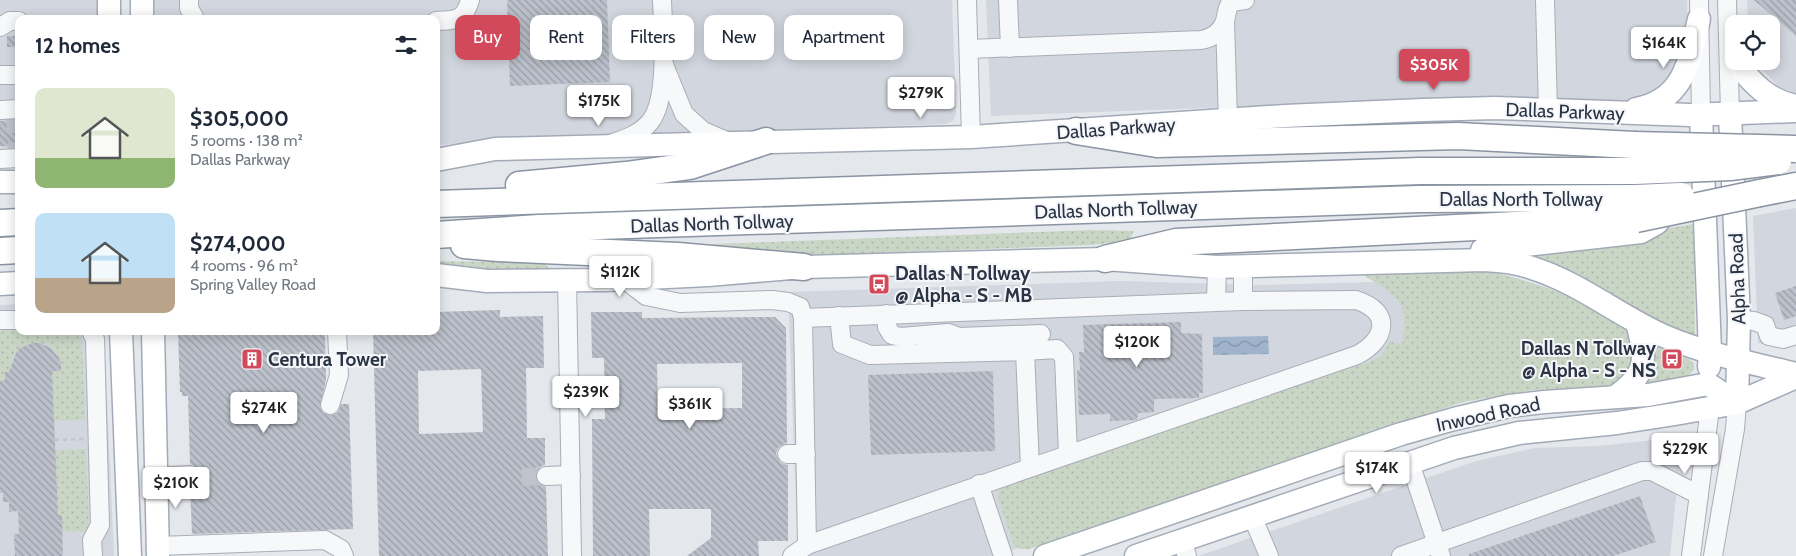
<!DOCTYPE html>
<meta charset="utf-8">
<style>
body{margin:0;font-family:Cabin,sans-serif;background:#f2f2f3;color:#1f2937;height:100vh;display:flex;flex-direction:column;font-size:19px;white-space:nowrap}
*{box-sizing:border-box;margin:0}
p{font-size:16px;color:#747a83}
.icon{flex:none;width:28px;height:28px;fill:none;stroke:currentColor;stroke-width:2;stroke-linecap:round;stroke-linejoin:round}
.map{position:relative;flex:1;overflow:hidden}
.sheet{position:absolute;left:15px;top:15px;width:425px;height:320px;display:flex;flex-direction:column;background:#fff;border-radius:10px;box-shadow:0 2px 12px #0003}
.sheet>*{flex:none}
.banner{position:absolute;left:455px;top:15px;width:475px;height:45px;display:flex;gap:10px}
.buttons{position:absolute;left:1725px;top:15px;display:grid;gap:10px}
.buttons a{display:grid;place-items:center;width:55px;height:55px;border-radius:10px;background:#fff;box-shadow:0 2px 12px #0003;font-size:25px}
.price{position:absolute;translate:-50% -42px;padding:0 11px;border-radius:5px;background:#fff;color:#222;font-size:16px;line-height:32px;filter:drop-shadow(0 1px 2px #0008)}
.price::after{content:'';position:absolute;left:50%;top:30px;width:15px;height:11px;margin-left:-8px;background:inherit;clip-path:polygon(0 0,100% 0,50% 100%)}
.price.on{background:#d1495b;color:#fff}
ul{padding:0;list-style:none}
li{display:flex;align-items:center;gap:15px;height:125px;padding:0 20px}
li span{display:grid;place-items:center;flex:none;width:140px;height:100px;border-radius:10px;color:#555}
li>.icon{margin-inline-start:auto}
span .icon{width:60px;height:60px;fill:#fffc;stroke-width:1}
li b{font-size:21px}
h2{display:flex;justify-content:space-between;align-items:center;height:60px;padding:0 20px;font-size:21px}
.pill{padding:0 18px;border-radius:10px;background:#fff;box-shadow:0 2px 12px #0003;font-size:18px;line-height:45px}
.pill.on{background:#d1495b;color:#fff}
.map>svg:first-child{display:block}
.built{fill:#d2d6de}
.green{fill:url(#green-dots)}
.water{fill:url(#water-waves)}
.building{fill:url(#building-back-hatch);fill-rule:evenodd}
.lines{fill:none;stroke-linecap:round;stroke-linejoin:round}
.minor-tunnel{stroke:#bfc3cb;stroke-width:18;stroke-dasharray:18 9;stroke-linecap:butt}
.minor-casing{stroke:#a9aeb7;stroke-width:20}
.major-casing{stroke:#a3abb8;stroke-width:25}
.highway-casing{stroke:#8b94a3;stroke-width:29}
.path{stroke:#c2c5cb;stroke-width:2.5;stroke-dasharray:4 4;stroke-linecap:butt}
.minor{stroke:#f7f8fa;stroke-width:18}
.major{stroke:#fff;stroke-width:22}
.highway{stroke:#fff;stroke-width:26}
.highway-bridge-casing{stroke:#8b94a3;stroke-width:29;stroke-linecap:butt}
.highway-bridge{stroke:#fff;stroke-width:26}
.labels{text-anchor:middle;stroke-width:4;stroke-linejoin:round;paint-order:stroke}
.street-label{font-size:19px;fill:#2b3445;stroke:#f4f6f9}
.poi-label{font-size:19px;font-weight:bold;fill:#2b3445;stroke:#f4f6f9;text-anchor:start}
</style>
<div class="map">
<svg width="1796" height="556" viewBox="0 0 1796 556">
<defs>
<pattern id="green-dots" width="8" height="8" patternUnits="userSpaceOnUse" patternTransform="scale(1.25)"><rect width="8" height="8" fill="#c9d6c5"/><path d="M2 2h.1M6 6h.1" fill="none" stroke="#adb8ab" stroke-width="1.8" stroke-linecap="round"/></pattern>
<pattern id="water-waves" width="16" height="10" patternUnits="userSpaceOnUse" patternTransform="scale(1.25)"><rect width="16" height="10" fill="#9fb4cc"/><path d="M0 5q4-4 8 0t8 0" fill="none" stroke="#8293a7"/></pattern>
<pattern id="building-back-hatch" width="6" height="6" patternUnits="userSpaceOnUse" patternTransform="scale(1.25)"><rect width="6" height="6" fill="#bbc0ca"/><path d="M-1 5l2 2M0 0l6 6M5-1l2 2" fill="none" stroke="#989da6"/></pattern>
</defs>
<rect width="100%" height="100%" fill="#e4e7ec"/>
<g class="built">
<path d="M0,0H98L99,19H19V167H0Z"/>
<path d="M153,0H952L956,113L953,121L945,124L625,136L436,145V19H154Z"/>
<path d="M986,0H1687L1688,38L1680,73L1648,100L1616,104L1494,97L991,116Z"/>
<path d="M1747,0H1796V94L1777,86L1756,61H1771V24H1748Z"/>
<path d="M1796,208V339L1776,345L1758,343L1753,216Z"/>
<path d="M1487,279L1493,388L994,556H798L788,292L1120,281L1259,285Z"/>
<path d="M19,304V331H104L114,556H0V305Z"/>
<path d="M1682,437L1670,556H1198L1476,461L1535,448L1598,446Z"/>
</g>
<g class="green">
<path d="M1694,224L1695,333L1693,337C1648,318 1608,289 1564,268C1548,261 1529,258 1512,253Z"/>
<path d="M1094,230L1134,231L1131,236L1134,241L1090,245L846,254H809L714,251V244Z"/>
<path d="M436,261L545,263L550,270L501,271L436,263Z"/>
<path d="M1486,270C1539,284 1585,297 1629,332L1633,363L1619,382L1607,386L1533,390L1463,402L1159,504L1029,549H1021L1014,546L998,499L999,488L1007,483L1329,374L1367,363L1381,357L1390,341L1402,345C1405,326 1408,306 1391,293C1383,286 1373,282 1364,275Z"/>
<path d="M19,328V331H76L80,335L82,342L85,420L54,421L52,371H61C60,364 60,358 55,352C46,340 27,340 17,352C9,360 12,371 5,380L0,381V331Z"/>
<path d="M1653,345L1690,360L1694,364V370L1686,377L1639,385Z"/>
<path d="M86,449L89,531L62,532V515H58L55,450Z"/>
</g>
<path class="water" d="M1268,336L1269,354L1213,355V337Z"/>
<g class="building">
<path d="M507,0H607L610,82L510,86Z"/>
<path d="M1754,0H1796V36Z"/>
<rect x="7" y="36" width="12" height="11"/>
<path d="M19,120V147L0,146V121Z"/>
<path d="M1796,286V316L1784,320L1775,293Z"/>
<path d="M500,310V317L543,316L544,368H526L527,438H545V465L540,467L535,476L537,482L546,487L548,556H379L373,331H436V312ZM481,369L483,432L419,434L418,371Z"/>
<path d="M591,312H642V318L775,317L786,328L787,443L782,445L778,448L776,454L781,463L788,465V541H758L759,556H687L711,538V509H649L650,556H593L592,419H605L604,358H592ZM742,363V408L658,409L657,364Z"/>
<path d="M1181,322V333L1202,334L1203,393H1199V398L1154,399V412L1138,413L1137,420L1110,421V414L1079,415L1077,370H1080L1079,352H1084L1083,325Z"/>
<path d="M178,331H325L326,380L320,407L323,413L332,415L338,412L341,404H349L353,529L192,534L190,486L195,484L199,480L201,474L195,466L190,464L188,396H182V392H180Z"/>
<path d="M33,343H39L51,348L59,358L61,364V371H52L58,515H62L63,556H15L14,534H19L18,511L9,512V502H3V493H0V381L5,380V372H9L16,353L20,348Z"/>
<path d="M993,371L995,451L871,455L868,375Z"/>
<path d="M1640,496L1656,542L1613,556H1469V554Z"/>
</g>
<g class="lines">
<g class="minor-tunnel">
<path d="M15,115L17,148"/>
<path d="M522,477L546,476"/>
</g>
<g class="minor-casing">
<g id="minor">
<path d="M189,0V8L195,19"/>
<path d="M967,0L971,137"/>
<path d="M1008,0L1010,48"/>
<path d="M1545,0L1548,110"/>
<path d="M1699,0L1701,115"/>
<path d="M1727,0L1730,114"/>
<path d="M436,21C456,20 464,21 470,0"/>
<path d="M1225,22L1228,120"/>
<path d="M0,27L10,21H19"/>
<path d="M969,49L1201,40C1212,38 1221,33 1225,21C1227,14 1226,9 1231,2L1245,0"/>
<path d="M664,65L684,114L703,131L729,142"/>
<path d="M0,75H19"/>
<path d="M0,110L19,109"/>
<path d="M613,143C627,138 640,134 650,122C669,99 663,29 662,0"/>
<path d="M0,159L19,158"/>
<path d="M624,279L646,296L680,303L772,300L788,302L800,307L803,318"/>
<path d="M567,280L572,556"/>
<path d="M1356,300C1393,312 1386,340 1357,355L807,545L803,318L1243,301Z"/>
<path d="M1243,301V266"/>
<path d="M1216,302L1217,267"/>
<path d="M886,314L887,327L892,335L901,337L948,333L959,337L948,341L927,344"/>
<path d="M839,316L842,344L870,355L1025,351L1030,467"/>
<path d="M0,320H19"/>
<path d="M1739,320L1754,321L1765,325L1769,336L1783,339L1796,335"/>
<path d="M91,331L95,339L100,525L92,540L93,556"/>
<path d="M959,337L1041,334"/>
<path d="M1025,351L1057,349L1064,357L1068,454"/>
<path d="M330,405L339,375L337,331"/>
<path d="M787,454H806"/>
<path d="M1410,463L1441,556"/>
<path d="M546,476L571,475"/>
<path d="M156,477L190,475"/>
<path d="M979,484L1003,556"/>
<path d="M1252,516L1269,556"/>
<path d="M1182,540L1187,556"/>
<path d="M158,546L325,540L341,549L344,556"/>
<path d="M792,556L807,545"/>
<path d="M1401,556L1642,471H1652L1699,495"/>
<path d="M1691,556L1710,408"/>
<path d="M1713,556L1735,429L1737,403"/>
</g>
</g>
<g class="major-casing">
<g id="major">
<path d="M109,0V19"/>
<path d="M142,0V19"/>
<path d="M1736,61C1751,83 1769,101 1796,106"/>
<path d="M1636,109C1685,100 1689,61 1699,19"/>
<path d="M1730,114L1739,320L1737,403"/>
<path d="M1701,115L1710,352L1709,367"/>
<path d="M436,160L495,149L971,137L1285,116L1423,110L1495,108L1690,115L1796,111"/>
<path d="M0,182H19"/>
<path d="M1482,250L1641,232L1657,223L1664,213"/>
<path d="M436,275L487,281L606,280L708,275L804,267L1105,259L1217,267L1484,260C1500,261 1516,262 1532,268C1580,283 1619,316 1664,336C1706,354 1752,363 1796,374"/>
<path d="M0,284L19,283"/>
<path d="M121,331L130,556"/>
<path d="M153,331L158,556"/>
<path d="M1615,397C1648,374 1647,359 1637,323"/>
<path d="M1045,556L1401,434L1454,419L1509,406L1544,402L1648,395L1708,384L1737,403"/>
<path d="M1136,556L1454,448L1519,433L1617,423L1675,414L1737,403L1796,377"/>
</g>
</g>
<g class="highway-casing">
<g id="highway">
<path d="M1076,131L1157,144L1458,136L1634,145"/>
<path d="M519,185L626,175L690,166L766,141"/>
<path d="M1760,193L1796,186"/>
<path d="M436,204L1420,171H1635"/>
<path d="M0,223L19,222"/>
<path d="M436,235L539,228L1419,199L1635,198"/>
<path d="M464,245L498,248L678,256L804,267"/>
<path d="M0,251L19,250"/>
<path d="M1105,259L1176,242L1636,219"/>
</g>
</g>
<path class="path" d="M55,440L84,439"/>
<use href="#minor" class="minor"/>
<use href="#major" class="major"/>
<use href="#highway" class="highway"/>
<g class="highway-bridge-casing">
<g id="highway-bridge">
<path d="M1634,145L1796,149"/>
<path d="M1635,171L1730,167L1778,161"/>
<path d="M1635,198L1681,196"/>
<path d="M1636,219L1760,193"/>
</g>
</g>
<use href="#highway-bridge" class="highway-bridge"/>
</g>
<defs>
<g id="bus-square" transform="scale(1.125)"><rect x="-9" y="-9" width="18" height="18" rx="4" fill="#d1495b" stroke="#f4f6f9"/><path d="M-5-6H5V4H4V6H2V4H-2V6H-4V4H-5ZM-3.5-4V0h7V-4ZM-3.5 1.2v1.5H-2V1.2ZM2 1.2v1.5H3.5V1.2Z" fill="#fff"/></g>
<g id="building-square" transform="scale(1.125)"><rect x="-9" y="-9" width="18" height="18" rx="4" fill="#d1495b" stroke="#f4f6f9"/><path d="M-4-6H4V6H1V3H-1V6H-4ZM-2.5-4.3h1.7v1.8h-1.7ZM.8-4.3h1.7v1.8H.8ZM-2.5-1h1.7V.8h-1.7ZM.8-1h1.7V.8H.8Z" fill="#fff"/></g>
</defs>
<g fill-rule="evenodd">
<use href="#bus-square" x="879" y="284"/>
<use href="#building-square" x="252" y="359"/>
<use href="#bus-square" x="1672" y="359"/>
</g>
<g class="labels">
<g class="street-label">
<text transform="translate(1565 111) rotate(2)" y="7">Dallas Parkway</text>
<text transform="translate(1116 128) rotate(-4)" y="7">Dallas Parkway</text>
<text x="1521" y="206">Dallas North Tollway</text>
<text transform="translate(1116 209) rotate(-2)" y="7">Dallas North Tollway</text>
<text transform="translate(712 223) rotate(-2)" y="7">Dallas North Tollway</text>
<text transform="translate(1737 279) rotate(-92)" y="7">Alpha Road</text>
<text transform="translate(1488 414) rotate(-12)" y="7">Inwood Road</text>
</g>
<g class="poi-label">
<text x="895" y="280">Dallas N Tollway<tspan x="895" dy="22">@ Alpha - S - MB</tspan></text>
<text x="1656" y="355" text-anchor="end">Dallas N Tollway<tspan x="1656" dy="22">@ Alpha - S - NS</tspan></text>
<text x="268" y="366">Centura Tower</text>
</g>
</g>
</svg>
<div class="buttons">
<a><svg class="icon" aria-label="locate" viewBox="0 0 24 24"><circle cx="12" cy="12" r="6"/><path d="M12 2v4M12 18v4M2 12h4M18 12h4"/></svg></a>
</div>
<b class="price" style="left:1664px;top:69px">$164K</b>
<b class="price on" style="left:1434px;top:91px">$305K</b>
<b class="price" style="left:921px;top:119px">$279K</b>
<b class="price" style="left:599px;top:127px">$175K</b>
<b class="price" style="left:620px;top:298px">$112K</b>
<b class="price" style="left:1137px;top:368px">$120K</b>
<b class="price" style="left:586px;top:418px">$239K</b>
<b class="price" style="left:690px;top:430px">$361K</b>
<b class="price" style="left:264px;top:434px">$274K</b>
<b class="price" style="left:1685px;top:475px">$229K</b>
<b class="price" style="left:1377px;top:494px">$174K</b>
<b class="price" style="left:176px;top:509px">$210K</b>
<div class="banner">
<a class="pill on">Buy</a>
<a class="pill">Rent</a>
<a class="pill">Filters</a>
<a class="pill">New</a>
<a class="pill">Apartment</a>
</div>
<section class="sheet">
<h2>12 homes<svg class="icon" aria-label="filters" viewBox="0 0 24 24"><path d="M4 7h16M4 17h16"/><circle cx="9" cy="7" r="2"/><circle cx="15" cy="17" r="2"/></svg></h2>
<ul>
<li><span style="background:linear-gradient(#dfe7d0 70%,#8fb573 0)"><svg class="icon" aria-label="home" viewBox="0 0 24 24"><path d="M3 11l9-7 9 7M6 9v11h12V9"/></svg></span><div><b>$305,000</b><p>5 rooms · 138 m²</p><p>Dallas Parkway</p></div></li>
<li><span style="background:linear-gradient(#bfe0f5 65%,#b9a48a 0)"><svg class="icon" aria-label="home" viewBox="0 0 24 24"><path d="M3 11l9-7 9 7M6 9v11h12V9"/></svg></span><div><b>$274,000</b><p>4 rooms · 96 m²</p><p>Spring Valley Road</p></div></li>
</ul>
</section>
</div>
